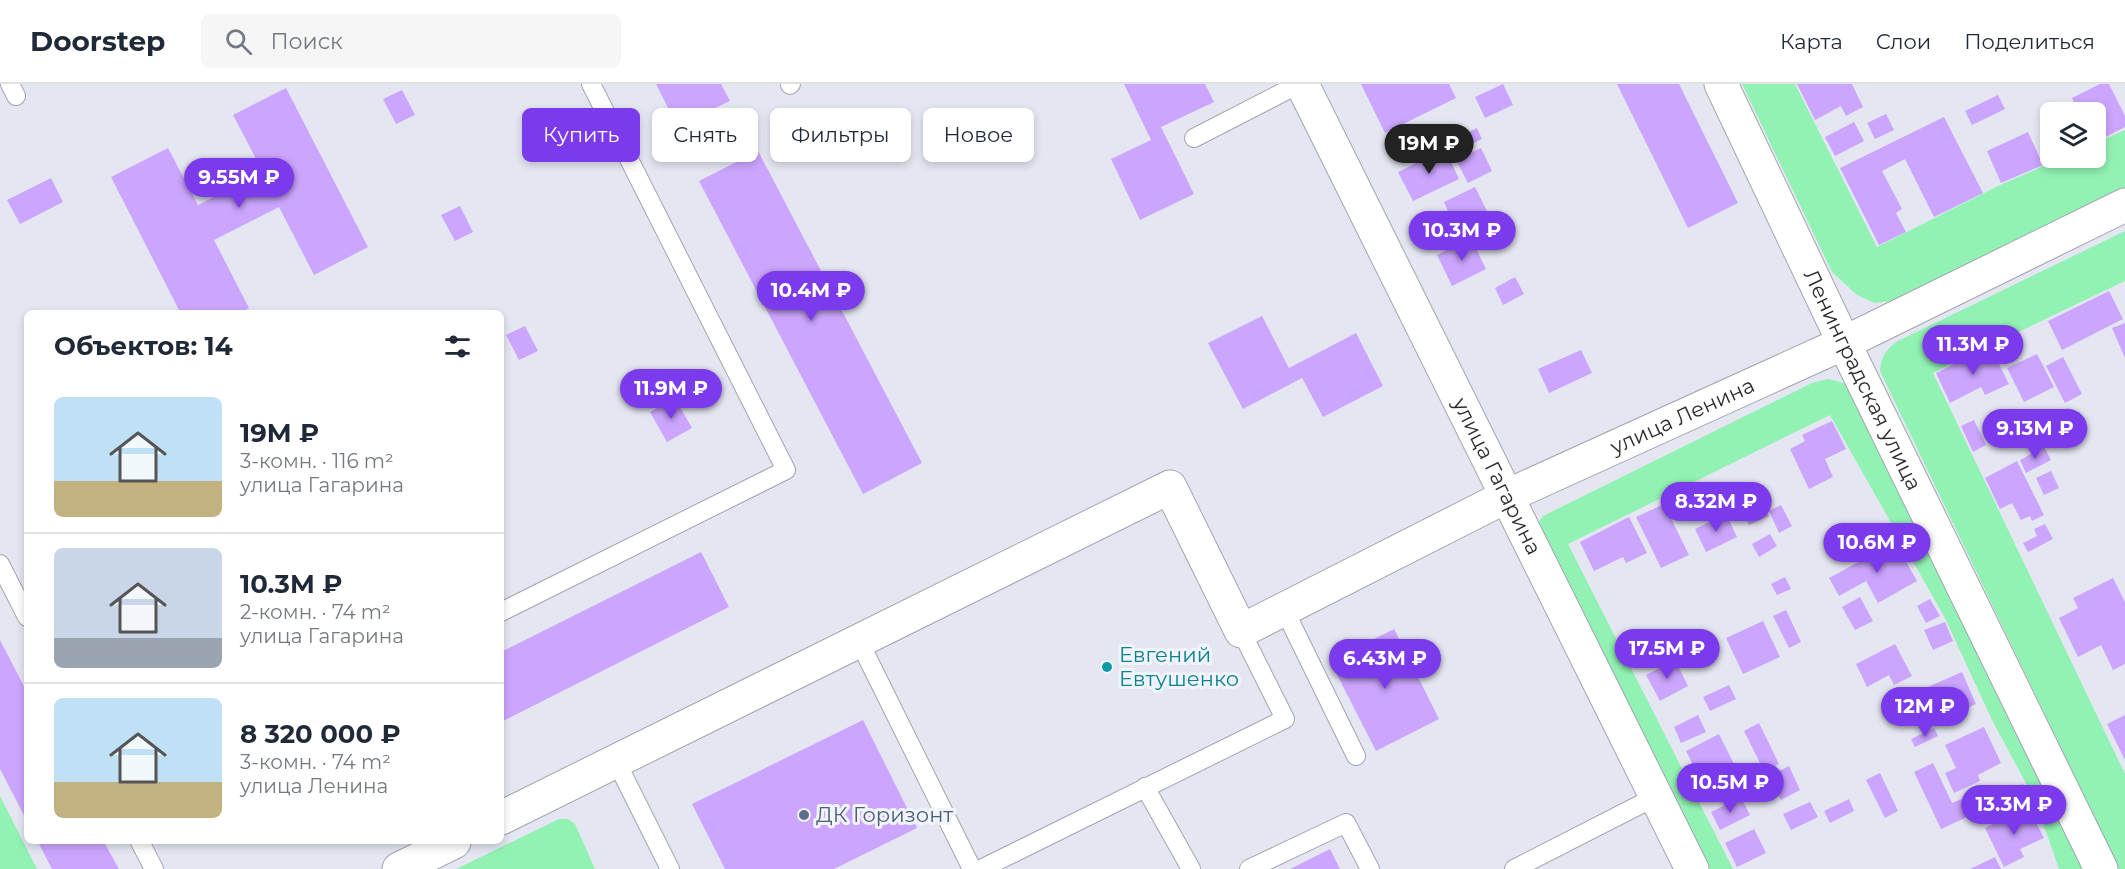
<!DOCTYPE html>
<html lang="ru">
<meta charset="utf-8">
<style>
body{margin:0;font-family:Montserrat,sans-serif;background:#f6f6f7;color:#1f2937;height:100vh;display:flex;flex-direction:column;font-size:22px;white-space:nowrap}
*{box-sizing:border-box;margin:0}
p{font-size:20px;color:#747a83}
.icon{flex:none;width:33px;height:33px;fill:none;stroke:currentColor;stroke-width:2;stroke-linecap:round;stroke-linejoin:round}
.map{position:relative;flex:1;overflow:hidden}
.side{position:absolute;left:24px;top:226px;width:480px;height:534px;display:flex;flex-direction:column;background:#fff;border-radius:9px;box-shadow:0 3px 9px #0003}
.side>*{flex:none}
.guide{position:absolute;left:522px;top:24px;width:570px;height:54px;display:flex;gap:12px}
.fabs{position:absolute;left:2040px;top:18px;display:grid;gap:12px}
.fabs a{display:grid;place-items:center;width:66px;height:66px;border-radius:9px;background:#fff;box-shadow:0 3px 9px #0003;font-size:30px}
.price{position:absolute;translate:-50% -51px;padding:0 14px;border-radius:21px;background:#7c3aed;color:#fff;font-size:20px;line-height:39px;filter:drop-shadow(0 2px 3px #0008)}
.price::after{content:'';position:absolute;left:50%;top:36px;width:18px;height:14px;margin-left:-9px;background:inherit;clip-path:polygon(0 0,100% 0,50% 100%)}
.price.current{background:#222;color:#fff}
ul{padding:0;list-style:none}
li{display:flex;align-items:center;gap:18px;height:150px;padding:0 30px}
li+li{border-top:2px solid #e0e1e3}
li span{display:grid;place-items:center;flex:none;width:168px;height:120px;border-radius:9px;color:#555}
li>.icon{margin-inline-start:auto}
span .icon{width:72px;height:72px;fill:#fffc;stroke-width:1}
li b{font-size:26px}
h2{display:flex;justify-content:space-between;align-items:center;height:72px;padding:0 30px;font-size:26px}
.pill{padding:0 21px;border-radius:9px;background:#fff;box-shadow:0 3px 9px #0003;font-size:21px;line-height:54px}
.pill.current{background:#7c3aed;color:#fff}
header{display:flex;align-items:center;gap:36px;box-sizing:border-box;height:84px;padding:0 30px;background:#fff;border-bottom:2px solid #e0e1e3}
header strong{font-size:28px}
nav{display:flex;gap:33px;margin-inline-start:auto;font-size:21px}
.search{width:420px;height:54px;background:#f6f6f7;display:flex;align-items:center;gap:15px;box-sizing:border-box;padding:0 21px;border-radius:9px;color:#747a83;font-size:22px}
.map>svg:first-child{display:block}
.green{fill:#92f2b4}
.building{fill:#cca5fe}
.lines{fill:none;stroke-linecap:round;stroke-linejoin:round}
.lane-casing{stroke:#a3a5b0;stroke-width:20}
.street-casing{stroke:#a3a5b0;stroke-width:35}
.lane{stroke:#fff;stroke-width:18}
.street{stroke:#fff;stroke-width:33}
.culture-dot{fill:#0f9aa8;stroke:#f2f4fd;stroke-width:2}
.service-dot{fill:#5c6f8a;stroke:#f2f4fd;stroke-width:2}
.labels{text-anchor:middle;stroke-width:6;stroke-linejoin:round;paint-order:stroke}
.street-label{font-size:21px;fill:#2a2b2f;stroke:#f2f4fd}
.culture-label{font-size:21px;fill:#0d838f;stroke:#f2f4fd;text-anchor:start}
.service-label{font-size:21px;fill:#4e5e75;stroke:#f2f4fd;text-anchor:start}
</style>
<header>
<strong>Doorstep</strong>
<div class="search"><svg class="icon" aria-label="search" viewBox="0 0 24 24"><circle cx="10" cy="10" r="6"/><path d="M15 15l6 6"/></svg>Поиск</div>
<nav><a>Карта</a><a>Слои</a><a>Поделиться</a></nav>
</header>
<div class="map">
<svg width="2125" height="785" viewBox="0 0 2125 785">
<rect width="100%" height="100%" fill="#e4e7f2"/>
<g class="green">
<path d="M1742,0H1795L1877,163L2000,101L2062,74H2096V59L2125,46V104L1898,216L1875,219L1857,211L1832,188Z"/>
<path d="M2125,147V197L1933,289L2125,690V785H2119L1880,287C1881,273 1885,267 1896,258Z"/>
<path d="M1828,295L1844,299L1855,310L2092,785H2059L2035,716L1992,636L1945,534L1830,331L1568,460L1733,785H1692L1533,447L1543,432L1812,299Z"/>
<path d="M0,712L37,785H0Z"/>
<path d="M559,735H568L575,740L595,785H456Z"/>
</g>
<g class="building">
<path d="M656,0H721L730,17L677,42Z"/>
<path d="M1124,0H1205L1214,18L1161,43L1194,110L1140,136L1111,75L1151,56Z"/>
<path d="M1361,0H1449L1456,14L1385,49Z"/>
<path d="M1503,0L1513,21L1485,34L1475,13Z"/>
<path d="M1617,0H1679L1738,119L1688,144Z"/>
<path d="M1797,0H1852L1863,23L1846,32L1841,22L1815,36Z"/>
<path d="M2100,0H2109L2125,32V43L2096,58V28H2079L2072,14Z"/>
<path d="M286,4L368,163L314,191L279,123L214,156L249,224L237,230H181L111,93L168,64L198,121L263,88L233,31Z"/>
<path d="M402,6L415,31L396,40L383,15Z"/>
<path d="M1998,11L2005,25L1972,41L1965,27Z"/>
<path d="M1886,30L1894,46L1875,55L1867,39Z"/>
<path d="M1944,33L1983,109L1934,133L1905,75L1882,87L1902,125L1896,129L1906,148L1879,161L1840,84Z"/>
<path d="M1854,38L1864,57L1835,72L1825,53Z"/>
<path d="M1477,44L1482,55L1459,66L1454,55Z"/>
<path d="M2028,48L2043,81L2001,99L1987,67Z"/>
<path d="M1481,64L1492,87L1468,99L1456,76Z"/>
<path d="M1445,65L1459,95L1413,117L1398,88Z"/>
<path d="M758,67L922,379L863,410L699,97Z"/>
<path d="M51,94L63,118L20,140L7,116Z"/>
<path d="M1475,103L1491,135L1434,163L1424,141L1449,129L1444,118Z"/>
<path d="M460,122L473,148L455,157L441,131Z"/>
<path d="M1471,154L1486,185L1452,202L1437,171Z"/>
<path d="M1515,193L1524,210L1503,221L1495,204Z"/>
<path d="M2109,207L2123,235L2062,266L2048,237Z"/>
<path d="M1262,232L1289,284L1356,249L1383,302L1323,333L1302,294L1243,325L1208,259Z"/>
<path d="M2125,239V274L2112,244Z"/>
<path d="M525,242L538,267L519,276L506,251Z"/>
<path d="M1990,262L2009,300L1985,311L1981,303L1950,319L1936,289Z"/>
<path d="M1581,266L1592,289L1549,309L1538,285Z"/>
<path d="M2037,270L2054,303L2024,318L2007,284Z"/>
<path d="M2063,273L2082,310L2065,319L2046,282Z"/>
<path d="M675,314L692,344L667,358L650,328Z"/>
<path d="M2068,324L2077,343L2058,353L2053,343L2059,340L2054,331Z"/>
<path d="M1974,336L1986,361L1973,368L1961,342Z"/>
<path d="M1832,337L1846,365L1825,375L1833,393L1809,405L1790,365L1805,357L1802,351Z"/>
<path d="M2044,363L2051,376L2026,389L2020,376Z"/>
<path d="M2017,377L2044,431L2032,437L2030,432L2021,436L2012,419L2000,425L1985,394Z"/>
<path d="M2051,387L2059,404L2044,411L2036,394Z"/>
<path d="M1753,400L1769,432L1749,441L1733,409Z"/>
<path d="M1664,420L1689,471L1661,484L1636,433Z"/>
<path d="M1781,421L1792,442L1779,449L1769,427Z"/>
<path d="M1726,430L1737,453L1706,468L1695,445Z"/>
<path d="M1629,433L1647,469L1626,479L1623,473L1594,487L1580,458Z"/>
<path d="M2045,440L2053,455L2028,468L2023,459L2037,452L2034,445Z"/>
<path d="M1770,450L1777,462L1759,473L1752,460Z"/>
<path d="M1895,458L1917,497L1878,519L1866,497L1839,512L1829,494Z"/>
<path d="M701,468L729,523L501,638V568Z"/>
<path d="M1785,493L1791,505L1777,511L1771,500Z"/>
<path d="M2113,494L2125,518V580L2113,586L2101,561L2078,573L2059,534L2078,524L2073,514Z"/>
<path d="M1860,513L1873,537L1855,546L1842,523Z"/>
<path d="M1930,515L1940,532L1926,539L1917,522Z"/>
<path d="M1786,526L1801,558L1789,564L1773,532Z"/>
<path d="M1763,537L1780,573L1743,590L1726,554Z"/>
<path d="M1945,538L1953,557L1933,566L1924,546Z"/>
<path d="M1394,545L1439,635L1376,667L1330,577Z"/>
<path d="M0,556L27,608V737L0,685Z"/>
<path d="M1895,560L1912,592L1894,601L1889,591L1867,603L1856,580Z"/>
<path d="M1675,576L1688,602L1660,617L1646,591Z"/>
<path d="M1962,588L1976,620L1936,638L1921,606Z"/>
<path d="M1729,601L1736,615L1710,627L1703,613Z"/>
<path d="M1908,610L1918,629L1901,637L1892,618Z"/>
<path d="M1698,631L1706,648L1681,659L1674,643Z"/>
<path d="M2125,631V676L2107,640Z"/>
<path d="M863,636L917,744L834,785H725L692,720Z"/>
<path d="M1759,639L1779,680L1764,687L1744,647Z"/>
<path d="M1984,643L2001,679L1978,691L1980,697L1954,709L1945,689L1956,684L1945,661Z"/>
<path d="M1934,644L1938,652L1915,663L1911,655Z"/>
<path d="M1719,650L1738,688L1705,705L1686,667Z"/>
<path d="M1933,679L1952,719L1971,711L1978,728L1941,745L1914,688Z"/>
<path d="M1789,682L1800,706L1781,716L1769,692Z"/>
<path d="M1880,689L1898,727L1885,734L1866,696Z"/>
<path d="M2023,700L2030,714L2009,724L2002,709Z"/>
<path d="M1741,713L1750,731L1720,746L1711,728Z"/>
<path d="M1849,715L1854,727L1830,739L1824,727Z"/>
<path d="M1810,718L1818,733L1791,746L1783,730Z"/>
<path d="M2028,723L2044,754L2020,765L2024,773L2004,783L1985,744Z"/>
<path d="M1754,745L1766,769L1737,783L1725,759Z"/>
<path d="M38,758H104L119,785H52Z"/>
<path d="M1330,765L1340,785H1290Z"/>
<path d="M1995,773L2001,785H1970Z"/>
</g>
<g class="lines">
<g class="lane-casing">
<g id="lane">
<path d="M10,0L16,12"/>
<path d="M790,1L791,0"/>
<path d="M1194,54L1299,0"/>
<path d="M0,480L27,533"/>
<path d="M1284,525L1356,672"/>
<path d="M501,528L786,386L591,0"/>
<path d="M859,557L972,785"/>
<path d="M616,677L670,785"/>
<path d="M1145,703L1191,785"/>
<path d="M140,758L154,785"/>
<path d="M981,785L1285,635L1241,547"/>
<path d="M1249,785L1346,739L1370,785"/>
<path d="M1514,785L1655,713"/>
</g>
</g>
<g class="street-casing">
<g id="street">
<path id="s1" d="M1302,0L1692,785"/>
<path id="s2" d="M1721,0L1844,259L2101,785"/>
<path id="s3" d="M501,734L1170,403L1241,547L1507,412L1844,259L2125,121"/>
<path d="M399,785L454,758"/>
</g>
</g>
<use href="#lane" class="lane"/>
<use href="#street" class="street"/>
</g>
<circle class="culture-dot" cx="1107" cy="583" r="6"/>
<circle class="service-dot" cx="804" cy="731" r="6"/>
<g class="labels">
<g class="street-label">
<text dy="7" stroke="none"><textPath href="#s2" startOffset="328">Ленинградская улица</textPath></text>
<text dy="7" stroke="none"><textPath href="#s3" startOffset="1398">улица Ленина</textPath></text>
<text dy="7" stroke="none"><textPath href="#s1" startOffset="438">улица Гагарина</textPath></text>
</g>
<g class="culture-label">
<text x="1119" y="578">Евгений<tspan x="1119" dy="24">Евтушенко</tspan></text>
</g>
<g class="service-label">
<text x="816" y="738">ДК Горизонт</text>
</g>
</g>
</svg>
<div class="fabs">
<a><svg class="icon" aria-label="layers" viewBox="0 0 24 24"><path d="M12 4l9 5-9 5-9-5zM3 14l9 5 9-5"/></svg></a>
</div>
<b class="price current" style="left:1429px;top:91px">19M ₽</b>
<b class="price" style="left:239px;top:125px">9.55M ₽</b>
<b class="price" style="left:1462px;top:178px">10.3M ₽</b>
<b class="price" style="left:811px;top:238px">10.4M ₽</b>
<b class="price" style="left:1973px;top:292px">11.3M ₽</b>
<b class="price" style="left:671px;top:336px">11.9M ₽</b>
<b class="price" style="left:2035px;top:376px">9.13M ₽</b>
<b class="price" style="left:1716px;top:449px">8.32M ₽</b>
<b class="price" style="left:1877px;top:490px">10.6M ₽</b>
<b class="price" style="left:1667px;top:596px">17.5M ₽</b>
<b class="price" style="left:1385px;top:606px">6.43M ₽</b>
<b class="price" style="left:1925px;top:654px">12M ₽</b>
<b class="price" style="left:1730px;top:730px">10.5M ₽</b>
<b class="price" style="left:2014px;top:752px">13.3M ₽</b>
<div class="guide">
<a class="pill current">Купить</a>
<a class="pill">Снять</a>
<a class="pill">Фильтры</a>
<a class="pill">Новое</a>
</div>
<section class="side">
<h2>Объектов: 14<svg class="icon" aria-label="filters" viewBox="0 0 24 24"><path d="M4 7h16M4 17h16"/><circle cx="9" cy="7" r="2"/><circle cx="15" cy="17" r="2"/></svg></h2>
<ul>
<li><span style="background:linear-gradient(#bfe0f5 70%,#c2b280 0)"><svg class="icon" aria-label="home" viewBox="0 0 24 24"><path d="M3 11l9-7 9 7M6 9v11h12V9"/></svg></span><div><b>19M ₽</b><p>3-комн. · 116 m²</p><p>улица Гагарина</p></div></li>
<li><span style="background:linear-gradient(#c9d6e8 75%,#9aa5b1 0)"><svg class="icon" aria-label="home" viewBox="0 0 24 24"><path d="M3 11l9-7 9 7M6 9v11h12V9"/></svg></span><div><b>10.3M ₽</b><p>2-комн. · 74 m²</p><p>улица Гагарина</p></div></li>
<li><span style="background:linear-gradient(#bfe0f5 70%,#c2b280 0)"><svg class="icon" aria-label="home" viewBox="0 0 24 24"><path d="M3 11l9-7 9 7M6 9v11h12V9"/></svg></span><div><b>8 320 000 ₽</b><p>3-комн. · 74 m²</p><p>улица Ленина</p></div></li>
</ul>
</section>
</div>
